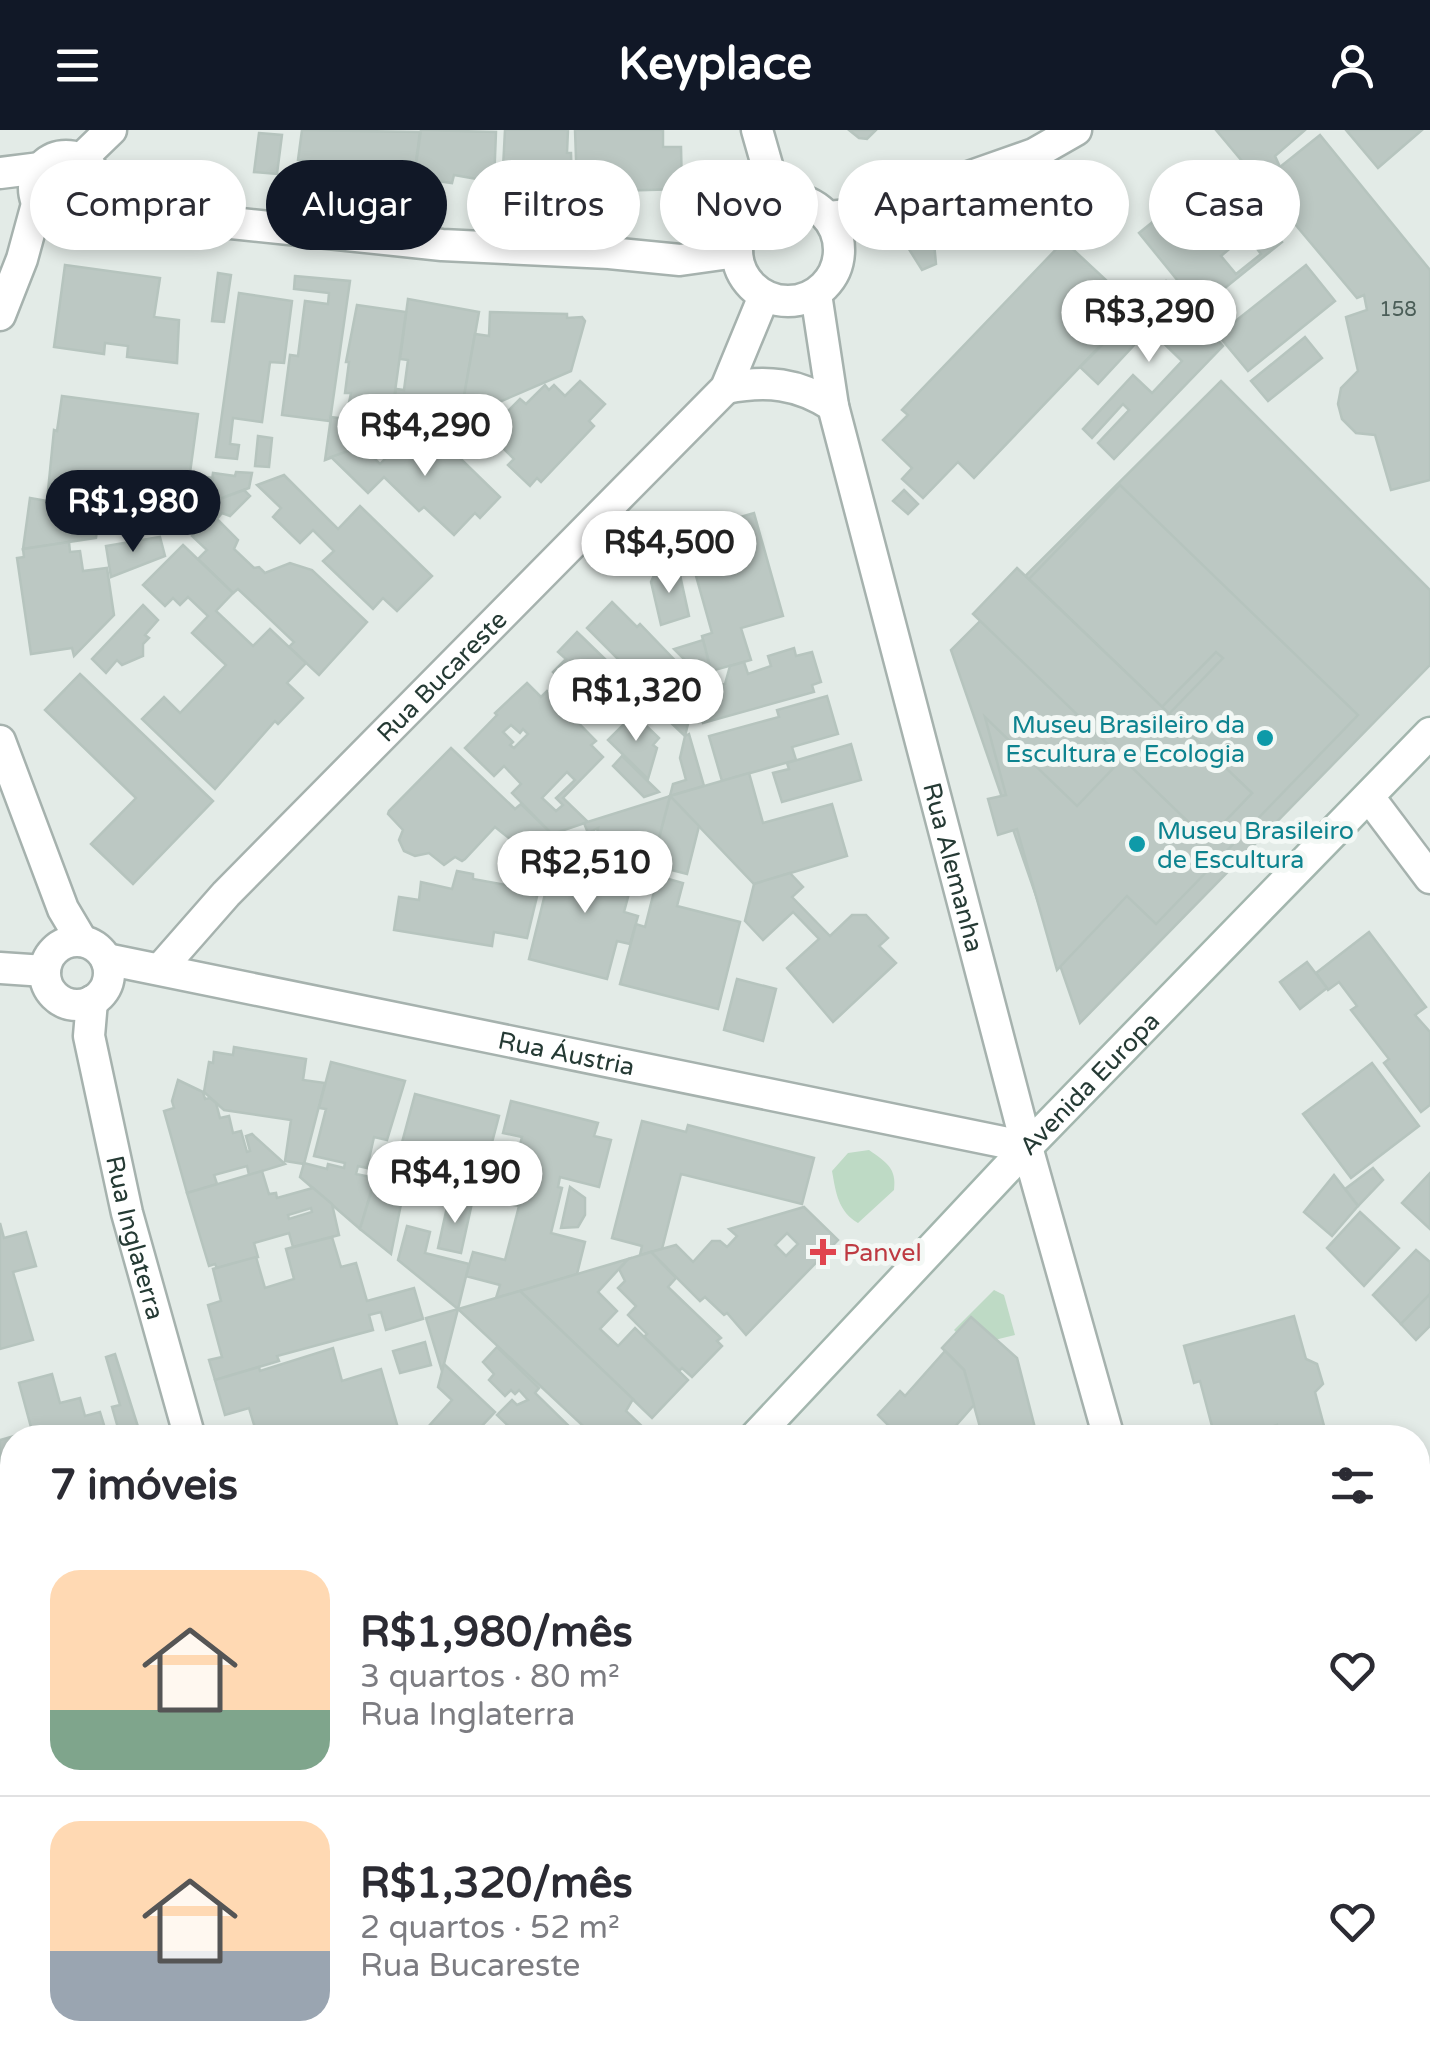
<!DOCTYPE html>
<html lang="pt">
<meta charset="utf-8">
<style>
body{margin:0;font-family:"Varela Round",sans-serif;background:#f7f7f7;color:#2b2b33;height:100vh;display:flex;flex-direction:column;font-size:38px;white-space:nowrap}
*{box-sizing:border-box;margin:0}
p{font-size:32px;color:#7c7c81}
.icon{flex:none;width:55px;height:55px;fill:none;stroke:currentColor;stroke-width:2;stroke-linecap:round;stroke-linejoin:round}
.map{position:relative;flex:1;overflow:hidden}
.sheet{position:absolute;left:0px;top:1295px;width:1430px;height:642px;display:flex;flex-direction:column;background:#fff;border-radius:40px 40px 0 0;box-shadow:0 5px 15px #0003}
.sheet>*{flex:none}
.banner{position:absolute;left:30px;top:30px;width:1370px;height:90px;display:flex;gap:20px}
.price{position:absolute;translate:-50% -85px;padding:0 22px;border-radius:35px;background:#fff;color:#222;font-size:32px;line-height:65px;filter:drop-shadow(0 2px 5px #0008)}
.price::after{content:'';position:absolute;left:50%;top:60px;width:30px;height:22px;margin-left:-15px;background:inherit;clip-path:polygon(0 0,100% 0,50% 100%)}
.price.on{background:#111827;color:#fff}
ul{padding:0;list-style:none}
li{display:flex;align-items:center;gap:30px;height:250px;padding:0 50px}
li+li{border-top:2px solid #e1e1e2}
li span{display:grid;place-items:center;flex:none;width:280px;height:200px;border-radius:30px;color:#555}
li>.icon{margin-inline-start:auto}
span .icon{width:120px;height:120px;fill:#fffc;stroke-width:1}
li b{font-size:42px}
h2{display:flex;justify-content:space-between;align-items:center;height:120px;padding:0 50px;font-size:42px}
.pill{padding:0 35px;border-radius:45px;background:#fff;box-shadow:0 5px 15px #0003;font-size:35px;line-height:90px}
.pill.on{background:#111827;color:#fff}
header{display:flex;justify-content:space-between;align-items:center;height:130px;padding:0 50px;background:#111827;color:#fff;font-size:45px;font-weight:700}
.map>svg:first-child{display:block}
.green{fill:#bedac5}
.building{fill:#bcc8c3;stroke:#b6c4be;stroke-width:2.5;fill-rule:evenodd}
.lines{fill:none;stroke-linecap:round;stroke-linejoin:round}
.pedestrian-casing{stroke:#a6b2ae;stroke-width:28}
.minor-casing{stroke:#a6b2ae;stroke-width:35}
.secondary-casing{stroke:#a3b6ae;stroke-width:35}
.pedestrian{stroke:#fff;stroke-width:22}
.minor{stroke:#fff;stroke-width:30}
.secondary{stroke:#fff;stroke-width:30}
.culture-dot{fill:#0f9aa8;stroke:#f3f8f5;stroke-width:4}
.health-dot{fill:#e0444e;stroke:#f3f8f5;stroke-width:4}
.labels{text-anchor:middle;stroke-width:10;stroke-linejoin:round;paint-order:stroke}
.number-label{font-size:20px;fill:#4b5e58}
.street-label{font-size:25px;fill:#253a34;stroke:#f3f8f5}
.culture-label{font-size:25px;fill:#0d838f;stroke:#f3f8f5;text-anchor:end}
.health-label{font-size:25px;fill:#be3a42;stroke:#f3f8f5;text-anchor:start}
</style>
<header><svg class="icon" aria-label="menu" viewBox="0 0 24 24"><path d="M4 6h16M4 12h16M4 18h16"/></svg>Keyplace<svg class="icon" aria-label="person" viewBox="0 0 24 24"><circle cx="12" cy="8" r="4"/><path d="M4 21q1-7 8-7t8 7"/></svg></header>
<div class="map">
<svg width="1430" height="1937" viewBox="0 0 1430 1937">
<rect width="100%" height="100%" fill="#e3ebe7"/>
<g class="green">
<path d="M869,1020C886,1032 897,1038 894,1060L858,1093C838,1081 836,1063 832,1041L848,1023Z"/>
<path d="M994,1160L1004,1165L1015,1205L970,1216L954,1200Z"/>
<path d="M260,1925H284L287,1937H248Z"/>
</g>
<g class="building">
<path d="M302,0L420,2L416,32L405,31L403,50L344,42L345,36L298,30Z"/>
<path d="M421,0L496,2L494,52L454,45L452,53L414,48Z"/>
<path d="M505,0H568L567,23H571L572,56H566L565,60L502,57Z"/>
<path d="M575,0H663V17H681L682,59L613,61L614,84L573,85L572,56L577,57Z"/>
<path d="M849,0H876L867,9L859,8Z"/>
<path d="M1216,0H1305L1275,26L1280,37L1320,5L1430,140V350L1391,360L1375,305L1356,303L1342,289L1338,274L1341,258L1358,241L1346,187L1367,180L1364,165L1357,168Z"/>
<path d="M1346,0H1422L1378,38Z"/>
<path d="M259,3L282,5L277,44L254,42Z"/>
<path d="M1221,37L1282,112L1200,178L1139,103ZM1241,109L1246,115L1251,111L1261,124L1236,144L1221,126Z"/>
<path d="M933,102L936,134L922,140L907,116Z"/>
<path d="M1064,111L1136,178L974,348L958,332L923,368L902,349L912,338L883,310L908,285L902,280Z"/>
<path d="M65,135L160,148L154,187L179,190L177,233L127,227L128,216L105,213L104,224L54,217Z"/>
<path d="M1306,135L1335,171L1248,241L1218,205Z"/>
<path d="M218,143L231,145L224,192L212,191Z"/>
<path d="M295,146L350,151L330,291L282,285L290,225L298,226L305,171L328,174L329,163L294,159Z"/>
<path d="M1166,151L1223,216L1114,329L1098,313L1129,280L1123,274L1092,308L1083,299L1133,245L1152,263L1182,231L1149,199L1098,254L1080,237Z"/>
<path d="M239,163L292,171L284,233L270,232L262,292L233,288L230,314L239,315L237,329L216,327Z"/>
<path d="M408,169L479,182L460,289L452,282L446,285L450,270L432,267L427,292L389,306L396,259L404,260L408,230L400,229Z"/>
<path d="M357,175L406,182L392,283L348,278L351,263H345L349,232H346Z"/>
<path d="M490,182L567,184V188L582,187L585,191L571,241L460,289L475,204L489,206Z"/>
<path d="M1305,207L1322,228L1268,271L1251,251Z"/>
<path d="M580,251L605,274L589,291L594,296L541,352L537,348L530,356L508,335L514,329L499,314L492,321L460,289L484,279L497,292L520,269L526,274L545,255L549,260L554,255L565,266Z"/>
<path d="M1221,251L1430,460V535L1080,893L951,520Z"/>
<path d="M62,266L198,284L184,387L91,374L90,383L99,384L96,408L23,419L30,368L47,371L54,300L57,301Z"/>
<path d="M331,287L368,292L365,315L325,330Z"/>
<path d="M430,299L500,367L480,388L475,383L454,405L424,377L419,381L384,347L368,363L331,327L362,316L380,334L402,311L405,315L415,305L420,310Z"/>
<path d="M258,306L272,308L269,337L255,336Z"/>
<path d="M236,342L252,343L249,358L209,373L213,343L235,346Z"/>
<path d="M284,345L338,399L360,376L432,446L397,481L383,468L373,479L323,431L334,421L313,400L300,413L273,387L281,378L257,355Z"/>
<path d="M199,346L213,348L206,391L193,393Z"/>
<path d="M1120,355L1358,585L1156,794L1127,766L1057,840L1017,699L998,705L988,669L1006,665L985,587L1077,676L1123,628L1207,710L1252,663L1169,584L1223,528L1216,522L1162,577L1029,449Z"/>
<path d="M244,360L250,366L230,386L222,383L217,389L238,410L234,419L254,438L259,437L265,443L290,433L312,440L367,492L319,545L289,517L294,512L238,459L233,463L198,429L207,420L192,406L206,391L209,373Z"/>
<path d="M904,360L918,374L908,384L893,371Z"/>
<path d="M754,383L783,486L741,498L751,530L711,541L702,506L712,503L684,403Z"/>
<path d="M160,407L165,426L111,447L106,416Z"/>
<path d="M69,412L70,422L80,421L83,441L107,438L114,485L74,526L72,518L31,524L17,428L24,427L23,419Z"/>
<path d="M183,415L233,463L216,481L253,516L270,499L306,533L287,553L303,568L278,594L275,591L215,659L142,589L164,567L180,583L226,535L192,503L208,486L188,467L180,475L173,468L165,476L143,455Z"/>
<path d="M667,437L680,445L689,486L661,495L651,452L656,441Z"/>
<path d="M1017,438L1252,663L1207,710L973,484Z"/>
<path d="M612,472L637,497L640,494L692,548L698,542L700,545L685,606L665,587L668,583L628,545L631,542L587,498Z"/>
<path d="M143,475L158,490L145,505L149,508L143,514V526L122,535L117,530L106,543L92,529Z"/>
<path d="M577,502L635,558L605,588L596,580L594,582L553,542L566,529L558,522Z"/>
<path d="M703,510L711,541L700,545L674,519Z"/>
<path d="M794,518L796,526L812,522L821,552L812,555L814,562L703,593L698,577L700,561L725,554L730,536L744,532L748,544L771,536L768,526Z"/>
<path d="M80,544L213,671L133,754L91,714L136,668L45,580Z"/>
<path d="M527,553L541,567L547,561L596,611L591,615L603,627L563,668L588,692L552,704L512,663L521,654L504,636L494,646L465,618L497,585L495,583ZM511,595L520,603L523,599L528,604L514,618L510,615L513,612L503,602ZM567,642L575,650L556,668L563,675L556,681L542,668Z"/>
<path d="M827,566L838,604L792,617L796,630L722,651L709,606L779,587L777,580Z"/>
<path d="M634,584L659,608L653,615L657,618L648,649L608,610Z"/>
<path d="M689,604L704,656L670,666L673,654L686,650L680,628L685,606Z"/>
<path d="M851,614L861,650L782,672L773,643L789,639L787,633Z"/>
<path d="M451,618L513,677L515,679L521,674L552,704L515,713L495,697L465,729L462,731L455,727L444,735L429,723L415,726L404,721L399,710L403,700L388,684L389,681Z"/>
<path d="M622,626L659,662L644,667L613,636Z"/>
<path d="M749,643L763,693L832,674L847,726L754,754L670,666Z"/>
<path d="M670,666L699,696L687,744L652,735Z"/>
<path d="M670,666L656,719L597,703L598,698L588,703L584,693Z"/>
<path d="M552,704L527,808L494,802L492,816L394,800L399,767L419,770L421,752L452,759L457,741L473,744V749L511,756L524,713Z"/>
<path d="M572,719L625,733L623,742L634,745L624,782L638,786L630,814L617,811L607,849L529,829L547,756L562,759Z"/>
<path d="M790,743L803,757L792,767L830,806L852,785H866L888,808L879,816L896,833L833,892L787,838L819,809L793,782L763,810L745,791L754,754Z"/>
<path d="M658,746L683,753L677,776L740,792L718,879L620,854L636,794L645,797Z"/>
<path d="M1369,802L1426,877L1415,885L1430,902V975L1421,982L1384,933L1389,929L1351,880L1357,876L1339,852L1328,860L1316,843Z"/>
<path d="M1307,832L1327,858L1300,879L1280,852Z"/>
<path d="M737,849L776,859L763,911L724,900Z"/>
<path d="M234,917L306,929L303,950L325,953L304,1034L285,1031L291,990L224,980L204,962L209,932L213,933L214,922L233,925Z"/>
<path d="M331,932L405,951L387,1010L374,1007L367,1038L358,1036L356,1044L375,1048L360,1099L300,1047L304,1033L327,1039L328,1034L344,1038L345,1033L314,1026L326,979L319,978Z"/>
<path d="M1372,933L1419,996L1351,1048L1303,984Z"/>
<path d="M178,950L203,962L205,969L210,968L216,973L220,988L229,986L233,1003L241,1001L247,1022L250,1021L246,1006L252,1004L285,1034L249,1045L247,1036L214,1045L217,1054L187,1063L164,981L174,978L172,971Z"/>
<path d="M415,964L499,986L480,1058L426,1045L421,1062L397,1055L402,1036L396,1035Z"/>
<path d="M511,971L598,993L594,1006L611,1010L599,1057L560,1047L558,1057L562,1058L551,1103L585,1112L577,1144L496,1168L500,1155L466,1146L473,1122L505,1130L519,1076L505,1073L522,1007L503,1003Z"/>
<path d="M642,991L686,1002L688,995L814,1028L802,1074L681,1044L662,1119L640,1125L642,1116L612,1108Z"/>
<path d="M1373,1038L1383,1050L1358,1076L1345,1059Z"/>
<path d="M262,1041L269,1064L276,1063L277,1068L313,1058L332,1074L339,1105L293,1117L289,1103L254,1113L258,1127L217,1138L215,1134L209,1136L187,1063ZM311,1078L312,1082L289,1089L288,1085Z"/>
<path d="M1430,1043V1099L1402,1073Z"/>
<path d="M1334,1045L1358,1076L1332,1106L1304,1082Z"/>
<path d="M373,1056L403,1064L391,1124L360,1099Z"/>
<path d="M570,1057L585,1068V1085L578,1097L561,1098Z"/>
<path d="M449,1068L472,1073L461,1123L438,1118Z"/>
<path d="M804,1077L838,1110L746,1205L727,1183L724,1185L705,1167L700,1171L651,1122L676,1115L693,1132L712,1111H720L727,1117L737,1106L729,1099ZM787,1103L798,1114L786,1126L775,1115Z"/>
<path d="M1360,1082L1399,1118L1364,1156L1327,1118Z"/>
<path d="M0,1093L4,1108L26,1102L36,1136L13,1142L33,1210L0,1219Z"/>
<path d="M407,1096L430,1102L425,1123L469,1134L458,1179L398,1130Z"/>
<path d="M332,1107L341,1137L356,1133L367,1171L414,1158L423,1189L386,1200L381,1182L369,1185L373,1200L277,1226L279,1231L215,1250L209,1230L222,1227L208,1175L221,1171L213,1139L256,1127L265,1158L294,1149L286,1119Z"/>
<path d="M1416,1120L1430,1132V1164L1401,1194L1373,1165Z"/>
<path d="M651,1122L676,1148L668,1157L721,1208L717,1211L722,1216L692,1247L682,1238L679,1241L644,1207L647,1204L628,1185L636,1176L618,1158L625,1151L619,1139L628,1129Z"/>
<path d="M628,1129L598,1162L617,1181L600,1199L618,1216L635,1198L688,1250L652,1288L520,1161Z"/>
<path d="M520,1161L633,1269L626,1281L647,1301L641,1308H596L458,1179Z"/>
<path d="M1430,1164V1196L1416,1210L1401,1194Z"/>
<path d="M458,1179L444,1234L442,1241L426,1188Z"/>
<path d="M1294,1186L1306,1229L1317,1234L1323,1254L1315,1262L1327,1307L1281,1308L1277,1295L1252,1303L1253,1308H1208L1206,1301L1213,1300L1200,1251L1194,1253L1184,1216Z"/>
<path d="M971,1187L1017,1228L1035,1298L1006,1308H983L964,1240L942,1218Z"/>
<path d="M425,1212L431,1235L400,1243L393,1221Z"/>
<path d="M497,1217L539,1258L535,1263L581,1308H521L497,1285L512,1270L517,1275L528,1270L519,1260L515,1264L511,1260L505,1266L489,1250L494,1244L483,1232Z"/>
<path d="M333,1218L342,1251L381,1239L398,1298L370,1308H258L249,1278L225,1285L215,1250L259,1237L260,1241Z"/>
<path d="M945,1221L964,1240L974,1275L945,1308H901L878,1285L900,1261L905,1266Z"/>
<path d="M115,1224L139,1300L120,1305L112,1277L120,1275L106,1227Z"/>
<path d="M444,1234L495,1282L481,1297L492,1307L498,1301L504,1308H438L428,1297L452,1270L438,1257Z"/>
<path d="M52,1244L60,1273L80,1268L85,1286L100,1282L108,1308H12V1355L0,1359V1310L32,1301L19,1253Z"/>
<path d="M1277,1295L1281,1308H1253L1252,1303Z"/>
<path d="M12,1373V1421L0,1377Z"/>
<path d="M12,1446V1479H11L3,1449Z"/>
<path d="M1418,1487L1430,1500V1555L1418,1569Z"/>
<path d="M0,1514L12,1524V1679L0,1678Z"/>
<path d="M12,1786V1843L0,1844V1788Z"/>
<path d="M1430,1802V1871L1426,1876L1418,1867V1815Z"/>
<path d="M12,1848V1862L0,1867V1849Z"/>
<path d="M12,1873V1925H40L28,1937H0V1877Z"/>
<path d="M1418,1907L1430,1910L1424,1937H1316L1319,1925H1418Z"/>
<path d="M491,1925H580L589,1937H500Z"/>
<path d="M654,1929L684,1937H650Z"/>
</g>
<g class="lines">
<g class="pedestrian-casing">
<path id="pedestrian" d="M469,1937L481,1925"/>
</g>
<g class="minor-casing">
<g id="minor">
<path d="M757,0L777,70"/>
<circle cx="66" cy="58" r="32"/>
<path d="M81,29L111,0"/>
<path d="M0,43L40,38"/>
<circle cx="788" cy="120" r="51"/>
<path d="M86,84L174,87L442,115L609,123L680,130L737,122"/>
<path d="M829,87L895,80L963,49L1034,24L1076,0"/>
<path id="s1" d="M816,164L833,276L1027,1017L1109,1308"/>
<path d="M0,185L22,129L37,74"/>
<path d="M726,258C766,250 798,253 833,276"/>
<path d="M0,611L63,779L82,811"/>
<path d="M1369,667L1430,748"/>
<circle cx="77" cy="843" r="32"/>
<path id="s2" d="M106,829L1027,1017"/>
<path d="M0,838L45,841"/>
<path id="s3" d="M161,838L226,764L726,258L764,166"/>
<path id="s4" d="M92,871L89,906L127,1083L190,1308"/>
<path d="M1418,1719L1430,1705"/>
<path d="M0,1725H12"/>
<path d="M349,1925L350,1937"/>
<path d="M983,1925L1031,1937"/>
<path d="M1254,1925L1255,1937"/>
<path d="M1112,1937L1134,1925"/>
</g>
</g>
<g class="secondary-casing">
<g id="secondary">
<path id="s5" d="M754,1308L1027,1017L1430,603"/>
<path d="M133,1937L145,1925"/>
</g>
</g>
<use href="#pedestrian" class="pedestrian"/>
<use href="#minor" class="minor"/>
<use href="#secondary" class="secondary"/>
</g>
<g class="culture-dot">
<circle cx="1265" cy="608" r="10"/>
<circle cx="1137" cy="714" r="10"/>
</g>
<path class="health-dot" d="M818 1107h10v10h10v10h-10v10h-10v-10h-10v-10h10z"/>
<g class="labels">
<g class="number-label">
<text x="1398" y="186">158</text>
</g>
<g class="street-label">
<text dy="9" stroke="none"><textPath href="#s3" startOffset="405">Rua Bucareste</textPath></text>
<text dy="9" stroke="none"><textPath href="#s1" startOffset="590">Rua Alemanha</textPath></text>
<text dy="9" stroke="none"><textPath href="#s2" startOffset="470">Rua Áustria</textPath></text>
<text dy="9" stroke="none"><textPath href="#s5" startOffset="488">Avenida Europa</textPath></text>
<text dy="9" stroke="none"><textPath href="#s4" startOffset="242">Rua Inglaterra</textPath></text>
</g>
<g class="culture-label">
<text x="1245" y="603">Museu Brasileiro da<tspan x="1245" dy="29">Escultura e Ecologia</tspan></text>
<text x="1157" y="709" text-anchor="start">Museu Brasileiro<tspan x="1157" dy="29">de Escultura</tspan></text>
</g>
<g class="health-label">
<text x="843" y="1131">Panvel</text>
</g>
</g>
</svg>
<b class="price" style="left:1149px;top:235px">R$3,290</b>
<b class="price" style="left:425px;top:349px">R$4,290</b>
<b class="price on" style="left:133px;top:425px">R$1,980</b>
<b class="price" style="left:669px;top:466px">R$4,500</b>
<b class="price" style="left:636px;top:614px">R$1,320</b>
<b class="price" style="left:585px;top:786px">R$2,510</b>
<b class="price" style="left:455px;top:1096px">R$4,190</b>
<div class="banner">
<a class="pill">Comprar</a>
<a class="pill on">Alugar</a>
<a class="pill">Filtros</a>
<a class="pill">Novo</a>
<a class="pill">Apartamento</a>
<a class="pill">Casa</a>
</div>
<section class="sheet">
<h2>7 imóveis<svg class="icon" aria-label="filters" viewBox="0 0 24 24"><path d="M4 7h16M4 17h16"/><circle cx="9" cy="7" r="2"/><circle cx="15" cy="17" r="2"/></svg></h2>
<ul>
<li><span style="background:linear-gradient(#ffd9b3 70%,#7fa58c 0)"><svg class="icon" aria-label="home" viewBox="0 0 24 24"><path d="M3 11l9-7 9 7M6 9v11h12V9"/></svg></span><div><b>R$1,980/mês</b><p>3 quartos · 80 m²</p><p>Rua Inglaterra</p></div><svg class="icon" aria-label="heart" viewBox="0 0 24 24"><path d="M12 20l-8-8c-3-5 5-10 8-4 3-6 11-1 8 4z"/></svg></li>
<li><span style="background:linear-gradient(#ffd9b3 65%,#9aa5b1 0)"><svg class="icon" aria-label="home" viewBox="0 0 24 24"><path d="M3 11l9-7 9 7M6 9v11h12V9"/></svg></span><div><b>R$1,320/mês</b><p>2 quartos · 52 m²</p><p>Rua Bucareste</p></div><svg class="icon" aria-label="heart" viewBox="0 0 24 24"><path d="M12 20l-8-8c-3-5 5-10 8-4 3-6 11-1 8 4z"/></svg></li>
</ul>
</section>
</div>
